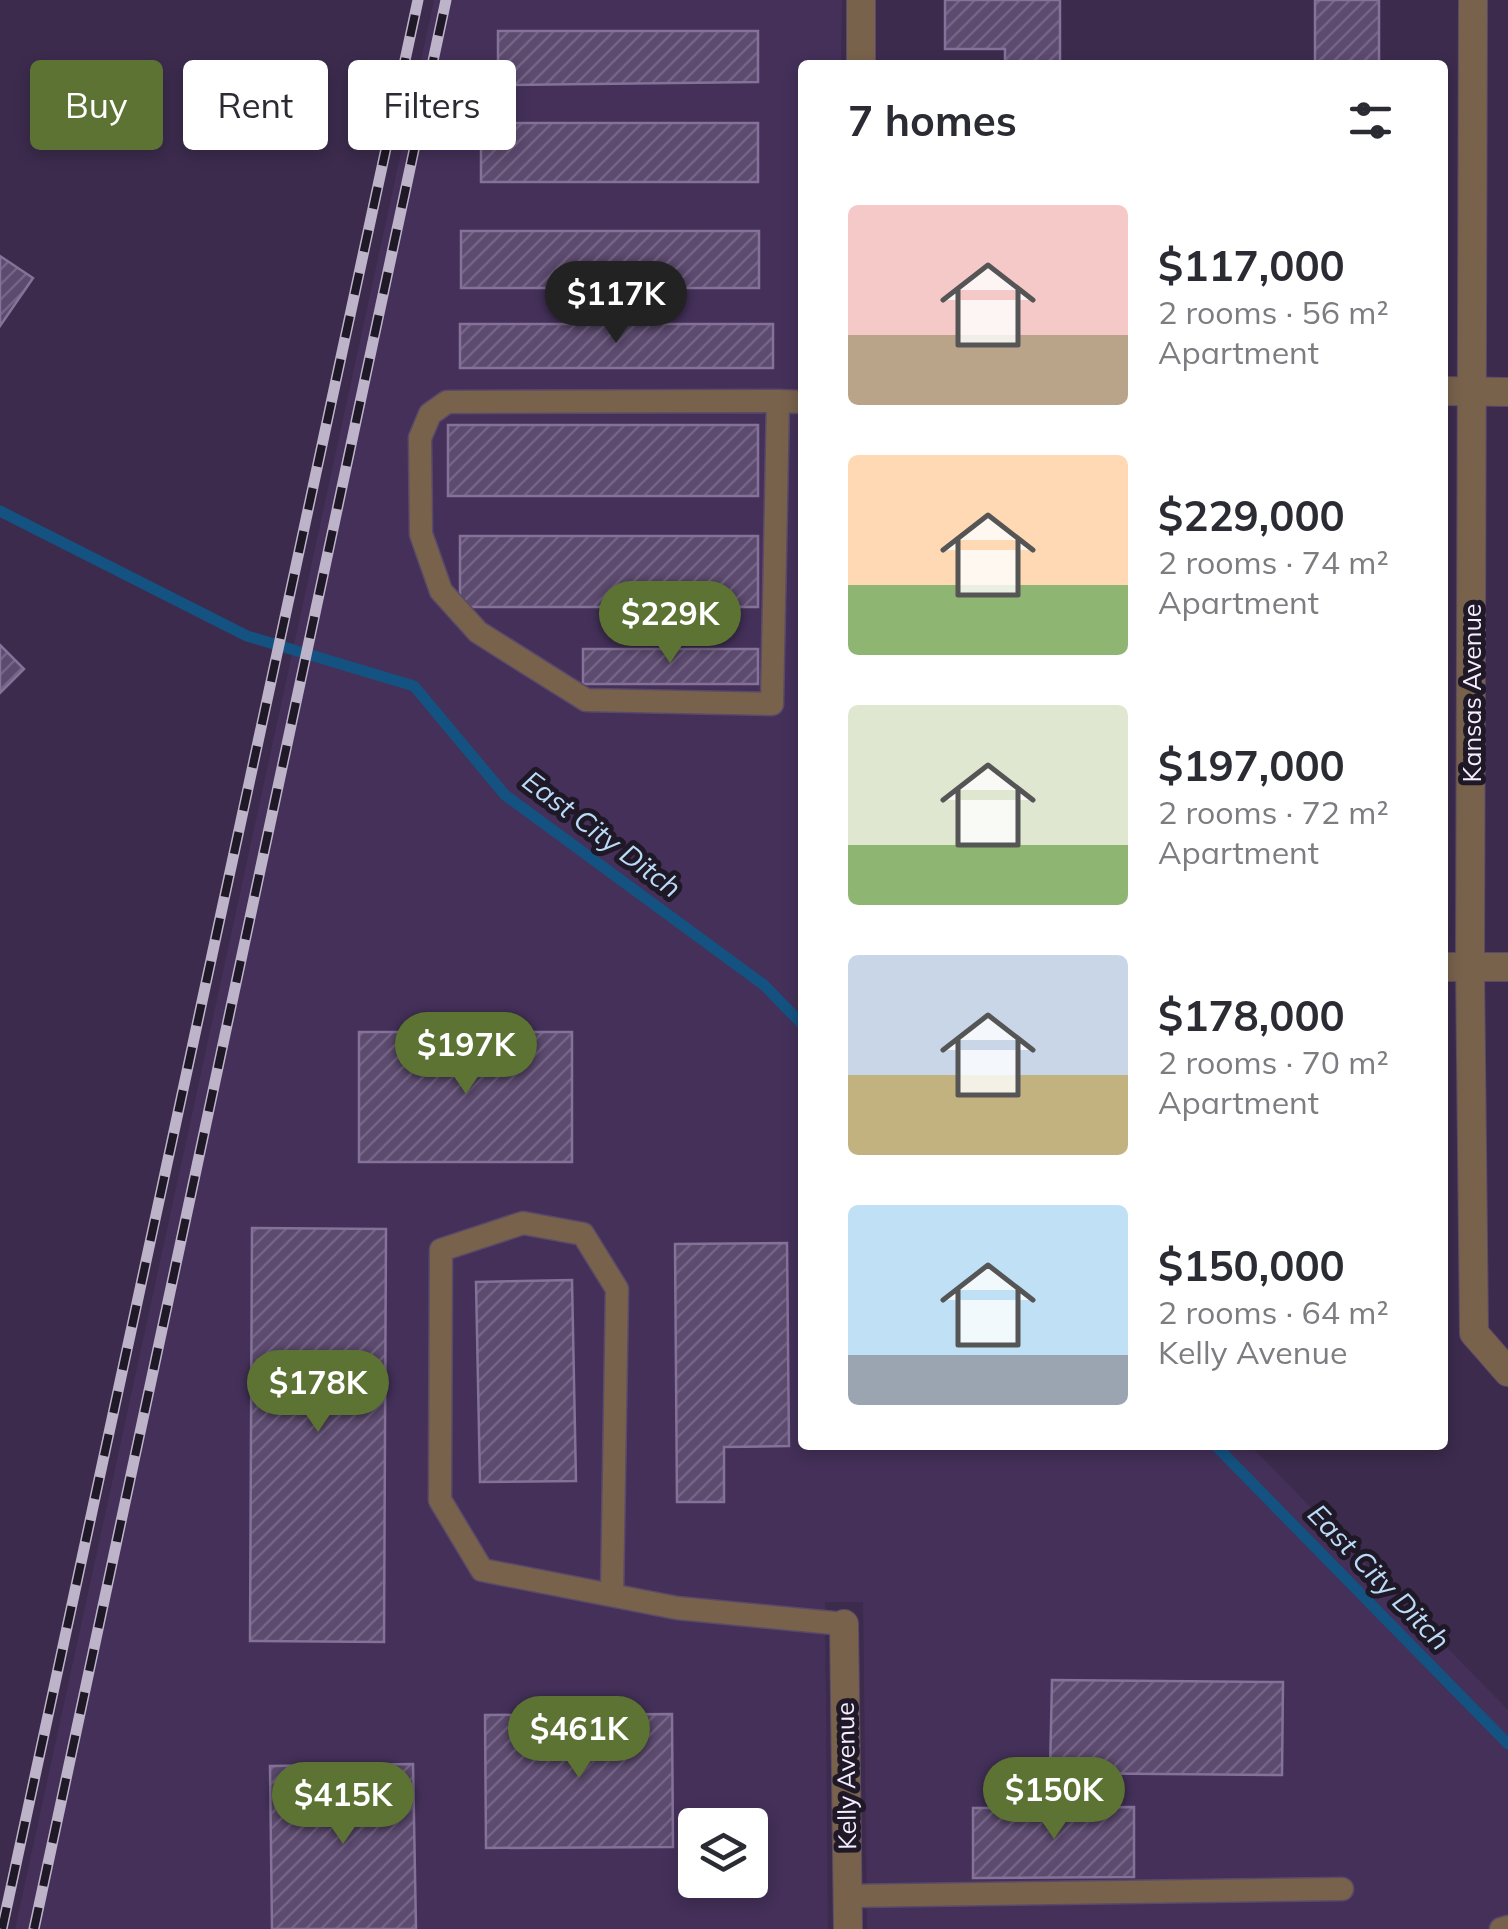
<!DOCTYPE html>
<meta charset="utf-8">
<style>
body{margin:0;font-family:Mulish,sans-serif;background:#f7f7f7;color:#2b2b33;height:100vh;display:flex;flex-direction:column;font-size:38px;white-space:nowrap}
*{box-sizing:border-box;margin:0}
p{font-size:32px;color:#7c7c81}
.icon{flex:none;width:55px;height:55px;fill:none;stroke:currentColor;stroke-width:2;stroke-linecap:round;stroke-linejoin:round}
.map{position:relative;flex:1;overflow:hidden}
.details{position:absolute;left:798px;top:60px;width:650px;height:1390px;display:flex;flex-direction:column;background:#fff;border-radius:10px;box-shadow:0 5px 15px #0003}
.details>*{flex:none}
.hud{position:absolute;left:30px;top:60px;width:618px;height:90px;display:flex;gap:20px}
.tools{position:absolute;left:678px;top:1808px;display:grid;gap:20px}
.tools a{display:grid;place-items:center;width:90px;height:90px;border-radius:10px;background:#fff;box-shadow:0 5px 15px #0003;font-size:50px}
.price{position:absolute;translate:-50% -85px;padding:0 22px;border-radius:35px;background:#5d7333;color:#fff;font-size:32px;line-height:65px;filter:drop-shadow(0 2px 5px #0008)}
.price::after{content:'';position:absolute;left:50%;top:60px;width:30px;height:22px;margin-left:-15px;background:inherit;clip-path:polygon(0 0,100% 0,50% 100%)}
.price.active{background:#222;color:#fff}
ul{padding:0;list-style:none}
li{display:flex;align-items:center;gap:30px;height:250px;padding:0 50px}
li span{display:grid;place-items:center;flex:none;width:280px;height:200px;border-radius:10px;color:#555}
li>.icon{margin-inline-start:auto}
span .icon{width:120px;height:120px;fill:#fffc;stroke-width:1}
li b{font-size:42px}
h2{display:flex;justify-content:space-between;align-items:center;height:120px;padding:0 50px;font-size:42px}
.chip{padding:0 35px;border-radius:10px;background:#fff;box-shadow:0 5px 15px #0003;font-size:35px;line-height:90px}
.chip.active{background:#5d7333;color:#fff}
.map>svg:first-child{display:block}
.built{fill:#443059;fill-rule:evenodd}
.lines{fill:none;stroke-linecap:round;stroke-linejoin:round}
.stream{stroke:#145381;stroke-width:11}
.building{fill:url(#building-hatch);stroke:#847299;stroke-width:2.5}
.service-casing{stroke:#5a4a69;stroke-width:25}
.minor-casing{stroke:#5a4a69;stroke-width:30}
.service{stroke:#78624c;stroke-width:22}
.minor{stroke:#78624c;stroke-width:28}
.rail-casing{stroke:#beb4ca;stroke-width:11}
.rail{stroke:#1f1827;stroke-width:8;stroke-dasharray:22;stroke-linecap:butt}
.labels{text-anchor:middle;stroke-width:10;stroke-linejoin:round;paint-order:stroke}
.street-label{font-size:25px;fill:#f5eeff;stroke:#1f1827}
.water-label{font-size:28px;font-style:italic;fill:#badaf6;stroke:#1f1827}
</style>
<div class="map">
<svg width="1508" height="1929" viewBox="0 0 1508 1929">
<defs>
<pattern id="building-hatch" width="6" height="6" patternUnits="userSpaceOnUse" patternTransform="scale(2.5)"><rect width="6" height="6" fill="#5c4a6f"/><path d="M-1 1l2-2M0 6l6-6M5 7l2-2" fill="none" stroke="#746485"/></pattern>
</defs>
<rect width="100%" height="100%" fill="#3c2b4d"/>
<path class="built" d="M434,0H842L841,65H802V1445H1250L1508,1710V1929H867L863,1602H825L828,1929H15ZM695,1825H750V1880H695Z"/>
<g class="lines">
<g class="stream">
<path d="M0,511L247,636L414,686L505,795L764,985L802,1024"/>
<path d="M1215,1445L1508,1744"/>
</g>
</g>
<g class="building">
<path d="M945,0H1060V65H1005V49H945Z"/>
<rect x="1315" y="0" width="64" height="65"/>
<path d="M498,31H758V82L498,85Z"/>
<rect x="481" y="123" width="277" height="59"/>
<rect x="461" y="231" width="298" height="57"/>
<path d="M0,256L33,278L0,326Z"/>
<rect x="460" y="324" width="313" height="44"/>
<rect x="448" y="425" width="310" height="71"/>
<rect x="460" y="536" width="298" height="71"/>
<path d="M0,645L24,669L0,693Z"/>
<rect x="583" y="649" width="175" height="35"/>
<rect x="359" y="1032" width="213" height="130"/>
<path d="M252,1228L386,1229L384,1642L250,1641Z"/>
<path d="M787,1243L789,1446L724,1447V1502H677L675,1244Z"/>
<path d="M572,1280L576,1481L480,1482L476,1282Z"/>
<path d="M1052,1680L1283,1682L1282,1775L1050,1773Z"/>
<path d="M672,1714L673,1847L486,1848L485,1715Z"/>
<path d="M413,1764L416,1929H272L270,1766Z"/>
<path d="M1134,1807V1877L973,1878V1808Z"/>
</g>
<g class="lines">
<g class="service-casing">
<g id="service">
<path d="M778,401L772,704L586,700L478,632L441,591L421,534L420,438L430,414L447,402L778,401L802,402"/>
<path d="M612,1595L617,1289L583,1234L523,1223L441,1250L440,1500L482,1570L677,1608L844,1624"/>
<path d="M847,1896L1342,1889"/>
<path d="M1501,1929L1508,1927"/>
</g>
</g>
<g class="minor-casing">
<g id="minor">
<path d="M1473,0L1470,967L1474,1333L1508,1372"/>
<path d="M861,65V0"/>
<path d="M1442,391L1508,392"/>
<path d="M1442,967H1508"/>
<path d="M844,1624L848,1929"/>
</g>
</g>
<use href="#service" class="service"/>
<use href="#minor" class="minor"/>
<g class="rail-casing">
<g id="rail">
<path d="M2,1929L418,0"/>
<path d="M34,1929L446,0"/>
</g>
</g>
<use href="#rail" class="rail"/>
</g>
<g class="labels">
<g class="street-label">
<text transform="translate(1472 693) rotate(-90)" y="9">Kansas Avenue</text>
<text transform="translate(846 1776) rotate(-91)" y="9">Kelly Avenue</text>
</g>
<g class="water-label">
<text transform="translate(602 834) rotate(37)" y="10">East City Ditch</text>
<text transform="translate(1379 1577) rotate(46)" y="10">East City Ditch</text>
</g>
</g>
</svg>
<div class="tools">
<a><svg class="icon" aria-label="layers" viewBox="0 0 24 24"><path d="M12 4l9 5-9 5-9-5zM3 14l9 5 9-5"/></svg></a>
</div>
<b class="price active" style="left:616px;top:346px">$117K</b>
<b class="price" style="left:670px;top:666px">$229K</b>
<b class="price" style="left:466px;top:1097px">$197K</b>
<b class="price" style="left:318px;top:1435px">$178K</b>
<b class="price" style="left:579px;top:1781px">$461K</b>
<b class="price" style="left:1054px;top:1842px">$150K</b>
<b class="price" style="left:343px;top:1847px">$415K</b>
<div class="hud">
<a class="chip active">Buy</a>
<a class="chip">Rent</a>
<a class="chip">Filters</a>
</div>
<section class="details">
<h2>7 homes<svg class="icon" aria-label="filters" viewBox="0 0 24 24"><path d="M4 7h16M4 17h16"/><circle cx="9" cy="7" r="2"/><circle cx="15" cy="17" r="2"/></svg></h2>
<ul>
<li><span style="background:linear-gradient(#f6c9c9 65%,#b9a48a 0)"><svg class="icon" aria-label="home" viewBox="0 0 24 24"><path d="M3 11l9-7 9 7M6 9v11h12V9"/></svg></span><div><b>$117,000</b><p>2 rooms · 56 m²</p><p>Apartment</p></div></li>
<li><span style="background:linear-gradient(#ffd9b3 65%,#8fb573 0)"><svg class="icon" aria-label="home" viewBox="0 0 24 24"><path d="M3 11l9-7 9 7M6 9v11h12V9"/></svg></span><div><b>$229,000</b><p>2 rooms · 74 m²</p><p>Apartment</p></div></li>
<li><span style="background:linear-gradient(#dfe7d0 70%,#8fb573 0)"><svg class="icon" aria-label="home" viewBox="0 0 24 24"><path d="M3 11l9-7 9 7M6 9v11h12V9"/></svg></span><div><b>$197,000</b><p>2 rooms · 72 m²</p><p>Apartment</p></div></li>
<li><span style="background:linear-gradient(#c9d6e8 60%,#c2b280 0)"><svg class="icon" aria-label="home" viewBox="0 0 24 24"><path d="M3 11l9-7 9 7M6 9v11h12V9"/></svg></span><div><b>$178,000</b><p>2 rooms · 70 m²</p><p>Apartment</p></div></li>
<li><span style="background:linear-gradient(#bfe0f5 75%,#9aa5b1 0)"><svg class="icon" aria-label="home" viewBox="0 0 24 24"><path d="M3 11l9-7 9 7M6 9v11h12V9"/></svg></span><div><b>$150,000</b><p>2 rooms · 64 m²</p><p>Kelly Avenue</p></div></li>
</ul>
</section>
</div>
